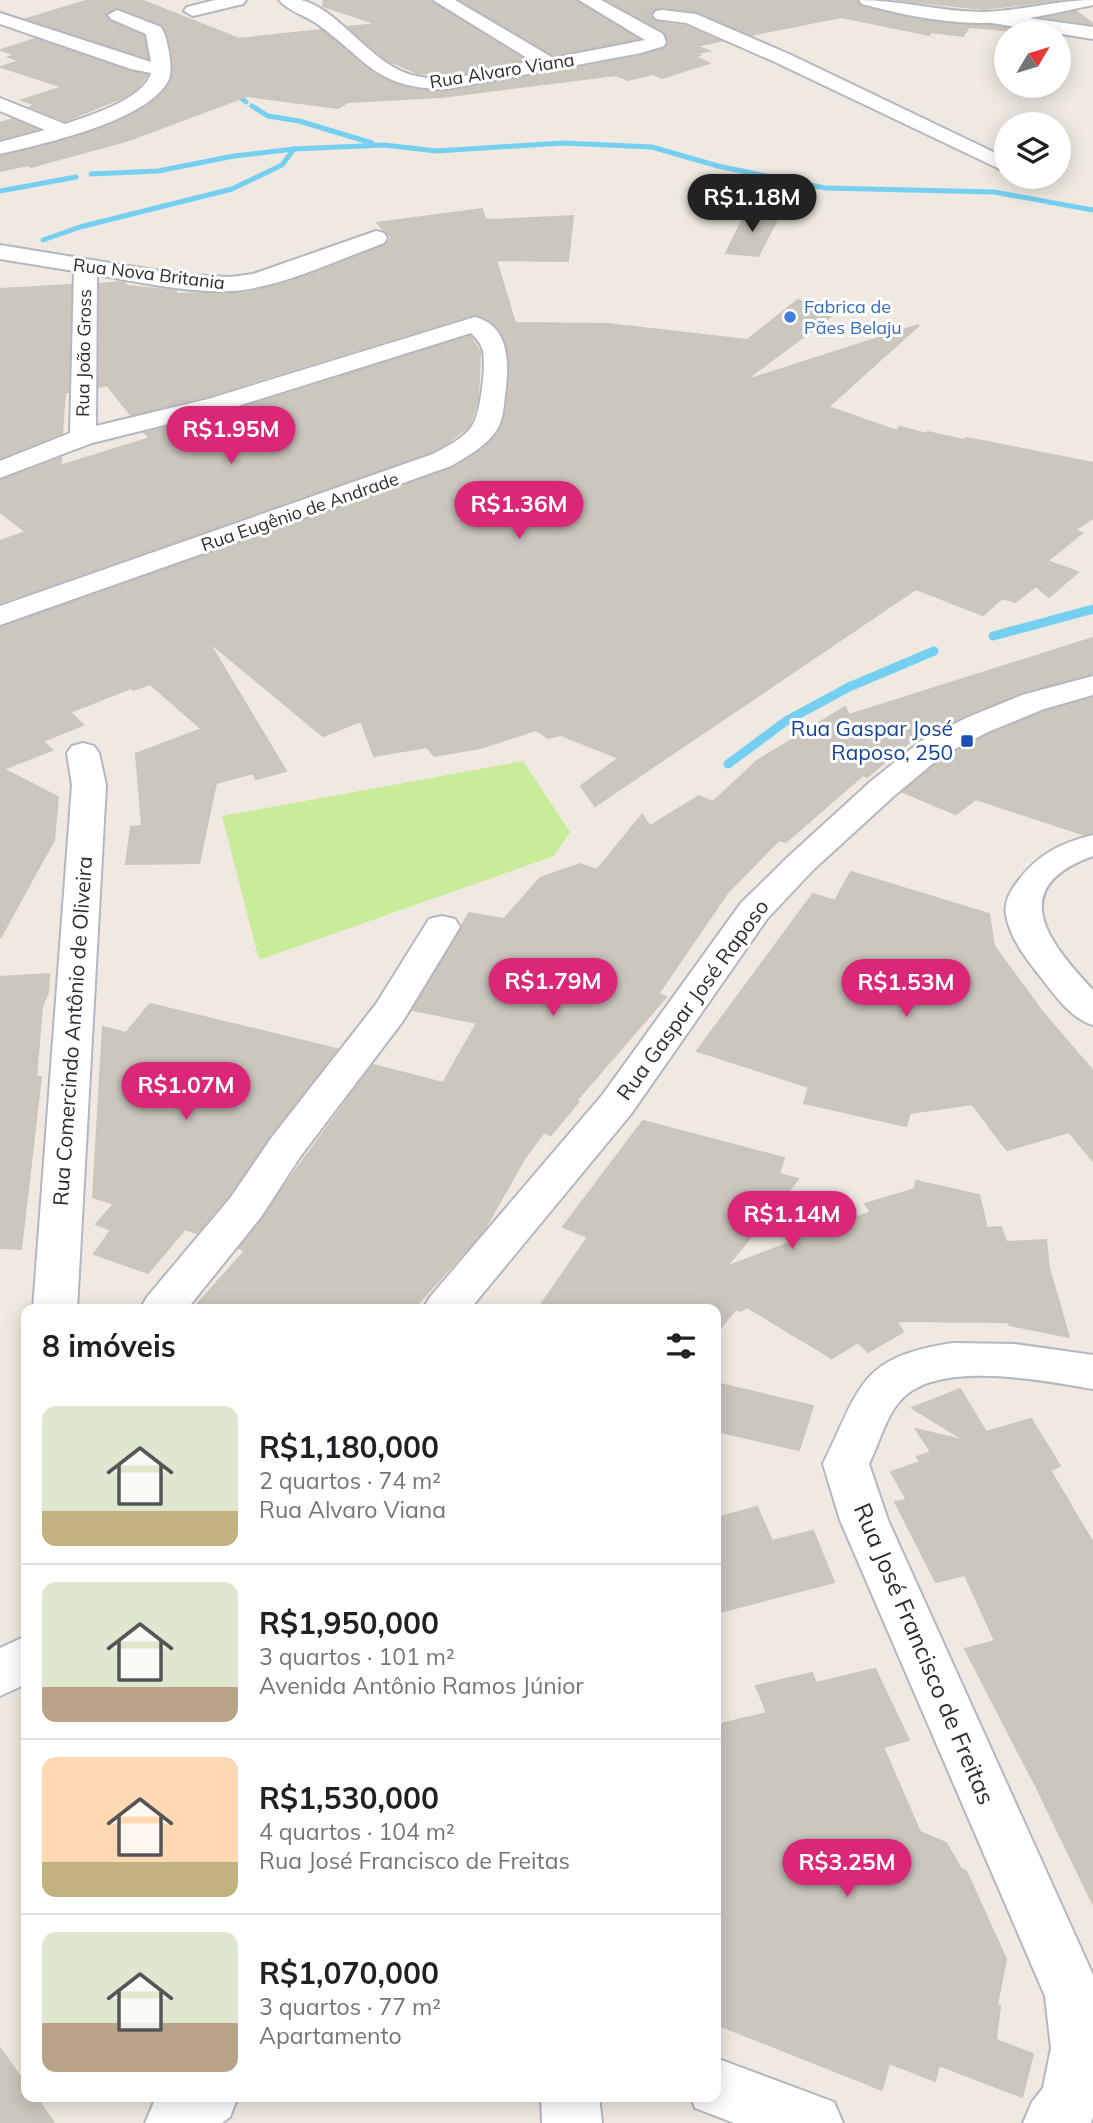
<!DOCTYPE html>
<html lang="pt">
<meta charset="utf-8">
<style>
body{margin:0;font-family:Mulish,sans-serif;background:#f2f2f2;color:#202124;height:100vh;display:flex;flex-direction:column;font-size:26px;white-space:nowrap}
*{box-sizing:border-box;margin:0}
p{font-size:23px;color:#757577}
.icon{flex:none;width:38px;height:38px;fill:none;stroke:currentColor;stroke-width:2;stroke-linecap:round;stroke-linejoin:round}
.map{position:relative;flex:1;overflow:hidden}
.sheet{position:absolute;left:21px;top:1304px;width:700px;height:798px;display:flex;flex-direction:column;background:#fff;border-radius:14px;box-shadow:0 4px 18px #0003}
.sheet>*{flex:none}
.needle{width:46px;rotate:52deg}
.buttons{position:absolute;left:994px;top:21px;display:grid;gap:14px}
.buttons a{display:grid;place-items:center;width:77px;height:77px;border-radius:50%;background:#fff;box-shadow:0 4px 18px #0003;font-size:35px}
.price{position:absolute;translate:-50% -60px;padding:0 16px;border-radius:24px;background:#db2777;color:#fff;font-size:23px;line-height:46px;filter:drop-shadow(0 2px 4px #0008)}
.price::after{content:'';position:absolute;left:50%;top:42px;width:21px;height:16px;margin-left:-10px;background:inherit;clip-path:polygon(0 0,100% 0,50% 100%)}
.price.on{background:#222;color:#fff}
ul{padding:0;list-style:none}
li{display:flex;align-items:center;gap:21px;height:175px;padding:0 21px}
li+li{border-top:2px solid #e0e0e0}
li span{display:grid;place-items:center;flex:none;width:196px;height:140px;border-radius:14px;color:#555}
li>.icon{margin-inline-start:auto}
span .icon{width:84px;height:84px;fill:#fffc;stroke-width:1}
li b{font-size:30px}
h2{display:flex;justify-content:space-between;align-items:center;height:84px;padding:0 21px;font-size:30px}
.map>svg:first-child{display:block}
.pitch{fill:#c9ec9a}
.lines{fill:none;stroke-linecap:round;stroke-linejoin:round}
.stream-far1{stroke:#75cff0;stroke-width:5}
.stream{stroke:#75cff0;stroke-width:9}
.building{fill:#cbc7bf;stroke:#cbc5ba;stroke-width:2}
.street-tunnel{stroke:#c8c4bd;stroke-width:20;stroke-dasharray:20 10;stroke-linecap:butt}
.street-casing{stroke:#b4b7c1;stroke-width:4}
.secondary-casing{stroke:#b4b7c1;stroke-width:4}
.street{fill:#fff;fill-rule:evenodd}
.secondary{fill:#fff;fill-rule:evenodd}
.shop-dot{fill:#3f7fe0;stroke:#fff;stroke-width:2.5}
.transit-dot{fill:#1a4fb4;stroke:#fff;stroke-width:2.5}
.labels{text-anchor:middle;stroke-width:6;stroke-linejoin:round;paint-order:stroke}
.far-street-label{font-size:18px;fill:#2e2e2e;stroke:#fff}
.far-shop-label{font-size:18px;fill:#366cbe;stroke:#fff;text-anchor:start}
.transit-label{font-size:21px;fill:#164399;stroke:#fff;text-anchor:end}
.street-label{font-size:21px;fill:#2e2e2e;stroke:#fff}
.near-street-label{font-size:24px;fill:#2e2e2e;stroke:#fff}
</style>
<div class="map">
<svg width="1093" height="2123" viewBox="0 0 1093 2123">
<rect width="100%" height="100%" fill="#efe9e1"/>
<path class="pitch" d="M523,761L570,832L554,856L259,960L222,816Z"/>
<g class="lines">
<g class="stream-far1">
<path d="M246,102L238,96L247,92"/>
<path d="M252,106L268,116L299,121L372,143"/>
<path d="M91,174L158,171L234,156L294,149"/>
<path d="M0,191L76,177"/>
<path d="M43,240L80,227L232,189L282,165L294,149L384,145L437,151L563,143L652,147L718,166L825,188L994,192L1093,210"/>
</g>
<g class="stream">
<path d="M993,636L1093,609"/>
<path d="M728,764L786,721L849,687L934,651"/>
</g>
</g>
<g class="building">
<path d="M89,0H141L239,39L321,30L386,80L422,90L447,92L641,56L666,47L668,41L664,32L606,0H856L861,7L913,19L949,24L989,25L1040,33L969,27L963,36L931,32L929,35L841,17L751,35L697,12L662,7L651,13L656,22L685,26L720,41L696,46L709,51L696,53L700,55L695,57L709,63L662,78L653,74L628,80L616,75L441,97L348,102L338,108L247,96L129,140L31,167L28,165L0,171V156L68,139L119,121L160,96L171,81L172,52L162,25L118,8L105,14L110,21L144,36L148,58L26,19Z"/>
<path d="M324,0H431L525,60L459,74L417,73L387,60L348,27L377,24L323,6Z"/>
<path d="M460,0H577L638,39L553,55Z"/>
<path d="M897,0H1059L984,9Z"/>
<path d="M1076,11L1093,24L1045,18L1059,15Z"/>
<path d="M35,39L130,71L147,75L136,89L126,96L65,121L30,107L36,105L22,100L63,87L1,67L20,61L9,57L16,55L1,50Z"/>
<path d="M13,119L37,129L0,139V123Z"/>
<path d="M482,209L485,219L495,220L573,216L568,261L496,260L515,323L607,324L747,340L798,300L839,310L744,381L919,325L828,407L897,431L900,427L926,434L928,432L963,440L967,438L1093,463V518L1075,530L1082,533L1047,561L1078,572L1049,597L1036,586L1015,602L1002,598L983,615L916,589L595,806L581,786L619,758L561,735L548,738L536,730L480,748L434,756L427,747L374,756L361,721L323,736L208,641L286,771L256,779L253,773L216,783L199,863L126,864L131,827L142,826L136,754L202,729L150,684L133,690L131,688L70,712L83,725L43,741L52,750L3,769L58,797L54,840L0,938V627L452,468L491,441L500,429L506,408L510,372L507,348L497,327L488,319L474,314L207,396L131,415L107,385L99,387L100,284L123,282L128,286L176,291V294L250,292L289,282L385,245L392,238L377,223Z"/>
<path d="M747,211L779,216L758,256L726,253Z"/>
<path d="M71,285L68,392L65,393L62,433L0,458V289Z"/>
<path d="M470,336L480,352L478,400L470,425L447,443L432,452L0,603V541L26,532L0,512V480L61,458L60,466L150,438L145,433L226,413Z"/>
<path d="M1093,638V674L1021,692L927,735L923,731L867,777L863,775L786,842L779,840L728,892L658,994L666,997L575,1102H578L551,1135L544,1132L524,1159L484,1230L413,1309H193L245,1251L239,1248L373,1065L443,1083L477,1023L413,1010L469,913L504,919L540,878L580,864L597,870L642,815L650,826L699,796L713,802L757,761L845,707L849,715Z"/>
<path d="M1093,698V833L1085,835L976,799L956,814L903,792L944,757L989,734L1045,711Z"/>
<path d="M851,872L989,914L994,946L1044,1014L1093,1071V1161L1069,1132L1007,1150L972,1104L910,1113L906,1126L804,1103L809,1087L697,1051L813,894L835,901Z"/>
<path d="M49,974L48,992L42,1007L36,1077H41L21,1249L0,1248V977Z"/>
<path d="M150,1004L337,1049L270,1136L229,1195L197,1233L185,1229L148,1273L94,1254L111,1230L96,1224L114,1204L93,1197L103,1027L126,1033Z"/>
<path d="M643,1121L784,1158L779,1174L798,1179L726,1267L871,1212L865,1204L915,1189L916,1181L979,1195L987,1228L1001,1227L1006,1242L1046,1240L1049,1268L1069,1337L1010,1325L1008,1322L896,1321L903,1332L868,1352L858,1342L832,1358L747,1307L741,1311L736,1309L716,1333V1309H538L588,1237L563,1227Z"/>
<path d="M716,1383L813,1406L799,1450L716,1431Z"/>
<path d="M960,1389L986,1432L1031,1419L1060,1466L1050,1470L1093,1543V1904L1037,1788L965,1649L995,1641L965,1575L936,1582L895,1502L907,1500L891,1472L920,1462L917,1457L931,1452L916,1429L966,1441L912,1408Z"/>
<path d="M757,1507L772,1541L813,1531L834,1582L716,1613V1518Z"/>
<path d="M875,1669L909,1740L883,1747L920,1832L946,1843L961,1869L966,1871L1006,1959L997,2005L1000,2006L996,2040L1033,2054L1022,2097L939,2065L935,2081L889,2063L882,2090L716,2024V1725L767,1713L756,1686L812,1673L816,1683Z"/>
<path d="M0,2048L26,2085V2096H35L54,2123H0Z"/>
</g>
<g class="lines">
<path class="street-tunnel" d="M641,19L662,15"/>
<g class="street-casing">
<g id="street">
<path d="M215,0H246L243,4L193,16L184,11L187,7Z"/>
<path d="M279,0C286,0 294,0 301,0C340,9 373,68 416,76C452,84 496,68 532,61L433,0H455L553,58L645,40L579,0H601L663,34L666,42L664,46L641,53L447,89C375,89 368,60 316,23C304,15 288,11 279,0Z"/>
<path d="M117,10L161,27C166,35 167,43 169,52C170,60 172,71 169,79C150,121 42,144 0,154V142L45,130L0,111V98L65,124C89,116 144,99 151,73L131,69L0,24V13L151,62L146,34L111,19L108,15Z"/>
<path d="M662,10L696,14L789,54L1006,158V172L775,62L686,23L656,19L653,15L656,11Z"/>
<path d="M985,12L1093,27V39L979,21L976,17L979,13Z"/>
<path d="M376,231L384,233L387,238L384,243C340,259 277,289 231,291C186,293 141,282 97,275L96,426L208,399L475,317C511,326 509,366 505,395C504,406 503,418 498,428C488,445 468,456 451,466L0,625V606L433,454C446,447 463,439 472,426C481,414 486,365 483,351C481,343 476,338 471,333L225,410L92,443L0,478V461L70,433L74,271L0,259V245L184,275L231,277L253,274Z"/>
<path d="M1093,676V695L1044,709L988,732L943,755L894,796L813,870L767,919L631,1114L470,1309H423L430,1297L603,1094L741,903L789,856L870,782L921,741L966,718L1022,695Z"/>
<path d="M83,743L94,746L99,753L106,785L77,1309H33L72,785L67,753L72,746Z"/>
<path d="M1093,835V856C1004,888 1049,943 1093,990V1025C1072,1019 1056,997 1043,980C1028,961 1010,939 1006,915C1004,901 1010,892 1018,881C1038,854 1061,843 1093,835Z"/>
<path d="M442,916L455,919L460,927L403,1021L300,1157L261,1217L187,1309H140L147,1297L231,1197L272,1137L376,1004L429,919Z"/>
<path d="M953,1343L1015,1344L1093,1355V1389C1044,1381 936,1358 900,1401C885,1418 879,1444 869,1464L888,1520L1093,1975V2117L1091,2123H1023L1032,2102L1043,2088L1051,2048L1045,1996L840,1520L823,1464C861,1386 859,1357 953,1343Z"/>
<path d="M26,1636V1684L0,1696V1648Z"/>
<path d="M716,2058L834,2102L843,2123H734L695,2108L691,2096H716Z"/>
<path d="M161,2096H238L230,2117L222,2123H145L154,2102Z"/>
<path d="M541,2096H599L602,2123H542Z"/>
</g>
</g>
<g class="secondary-casing">
<path id="secondary" d="M859,0C901,0 942,12 984,12C1021,11 1056,0 1093,0V5C1063,11 1032,19 1002,22C955,26 907,16 862,4Z"/>
</g>
<use href="#street" class="street"/>
<use href="#secondary" class="secondary"/>
</g>
<circle class="shop-dot" cx="790" cy="317" r="7"/>
<rect class="transit-dot" x="960" y="734" width="14" height="14" rx="3.5"/>
<g class="labels">
<g class="far-street-label">
<text transform="translate(502 71) rotate(-9)" y="6">Rua Alvaro Viana</text>
<text transform="translate(149 274) rotate(7)" y="6">Rua Nova Britania</text>
<text transform="translate(84 353) rotate(-89)" y="6">Rua João Gross</text>
<text transform="translate(300 512) rotate(-19)" y="6">Rua Eugênio de Andrade</text>
</g>
<g class="far-shop-label">
<text x="804" y="313">Fabrica de<tspan x="804" dy="21">Pães Belaju</tspan></text>
</g>
<g class="transit-label">
<text x="953" y="736">Rua Gaspar José<tspan x="953" dy="24">Raposo, 250</tspan></text>
</g>
<g class="street-label">
<text transform="translate(693 1000) rotate(-54)" y="7">Rua Gaspar José Raposo</text>
<text transform="translate(73 1031) rotate(-86)" y="7">Rua Comercindo Antônio de Oliveira</text>
</g>
<g class="near-street-label">
<text transform="translate(924 1654) rotate(67)" y="8">Rua José Francisco de Freitas</text>
</g>
</g>
</svg>
<div class="buttons">
<a><svg class="needle" viewBox="-14 -14 28 28"><path d="M0-13l5 13h-10z" fill="#e53935"/><path d="M0 13l5-13h-10z" fill="#757577"/></svg></a>
<a><svg class="icon" aria-label="layers" viewBox="0 0 24 24"><path d="M12 4l9 5-9 5-9-5zM3 14l9 5 9-5"/></svg></a>
</div>
<b class="price on" style="left:752px;top:234px">R$1.18M</b>
<b class="price" style="left:231px;top:466px">R$1.95M</b>
<b class="price" style="left:519px;top:541px">R$1.36M</b>
<b class="price" style="left:553px;top:1018px">R$1.79M</b>
<b class="price" style="left:906px;top:1019px">R$1.53M</b>
<b class="price" style="left:186px;top:1122px">R$1.07M</b>
<b class="price" style="left:792px;top:1251px">R$1.14M</b>
<b class="price" style="left:847px;top:1899px">R$3.25M</b>
<section class="sheet">
<h2>8 imóveis<svg class="icon" aria-label="filters" viewBox="0 0 24 24"><path d="M4 7h16M4 17h16"/><circle cx="9" cy="7" r="2"/><circle cx="15" cy="17" r="2"/></svg></h2>
<ul>
<li><span style="background:linear-gradient(#dfe7d0 75%,#c2b280 0)"><svg class="icon" aria-label="home" viewBox="0 0 24 24"><path d="M3 11l9-7 9 7M6 9v11h12V9"/></svg></span><div><b>R$1,180,000</b><p>2 quartos · 74 m²</p><p>Rua Alvaro Viana</p></div></li>
<li><span style="background:linear-gradient(#dfe7d0 75%,#b9a48a 0)"><svg class="icon" aria-label="home" viewBox="0 0 24 24"><path d="M3 11l9-7 9 7M6 9v11h12V9"/></svg></span><div><b>R$1,950,000</b><p>3 quartos · 101 m²</p><p>Avenida Antônio Ramos Júnior</p></div></li>
<li><span style="background:linear-gradient(#ffd9b3 75%,#c2b280 0)"><svg class="icon" aria-label="home" viewBox="0 0 24 24"><path d="M3 11l9-7 9 7M6 9v11h12V9"/></svg></span><div><b>R$1,530,000</b><p>4 quartos · 104 m²</p><p>Rua José Francisco de Freitas</p></div></li>
<li><span style="background:linear-gradient(#dfe7d0 65%,#b9a48a 0)"><svg class="icon" aria-label="home" viewBox="0 0 24 24"><path d="M3 11l9-7 9 7M6 9v11h12V9"/></svg></span><div><b>R$1,070,000</b><p>3 quartos · 77 m²</p><p>Apartamento</p></div></li>
</ul>
</section>
</div>
